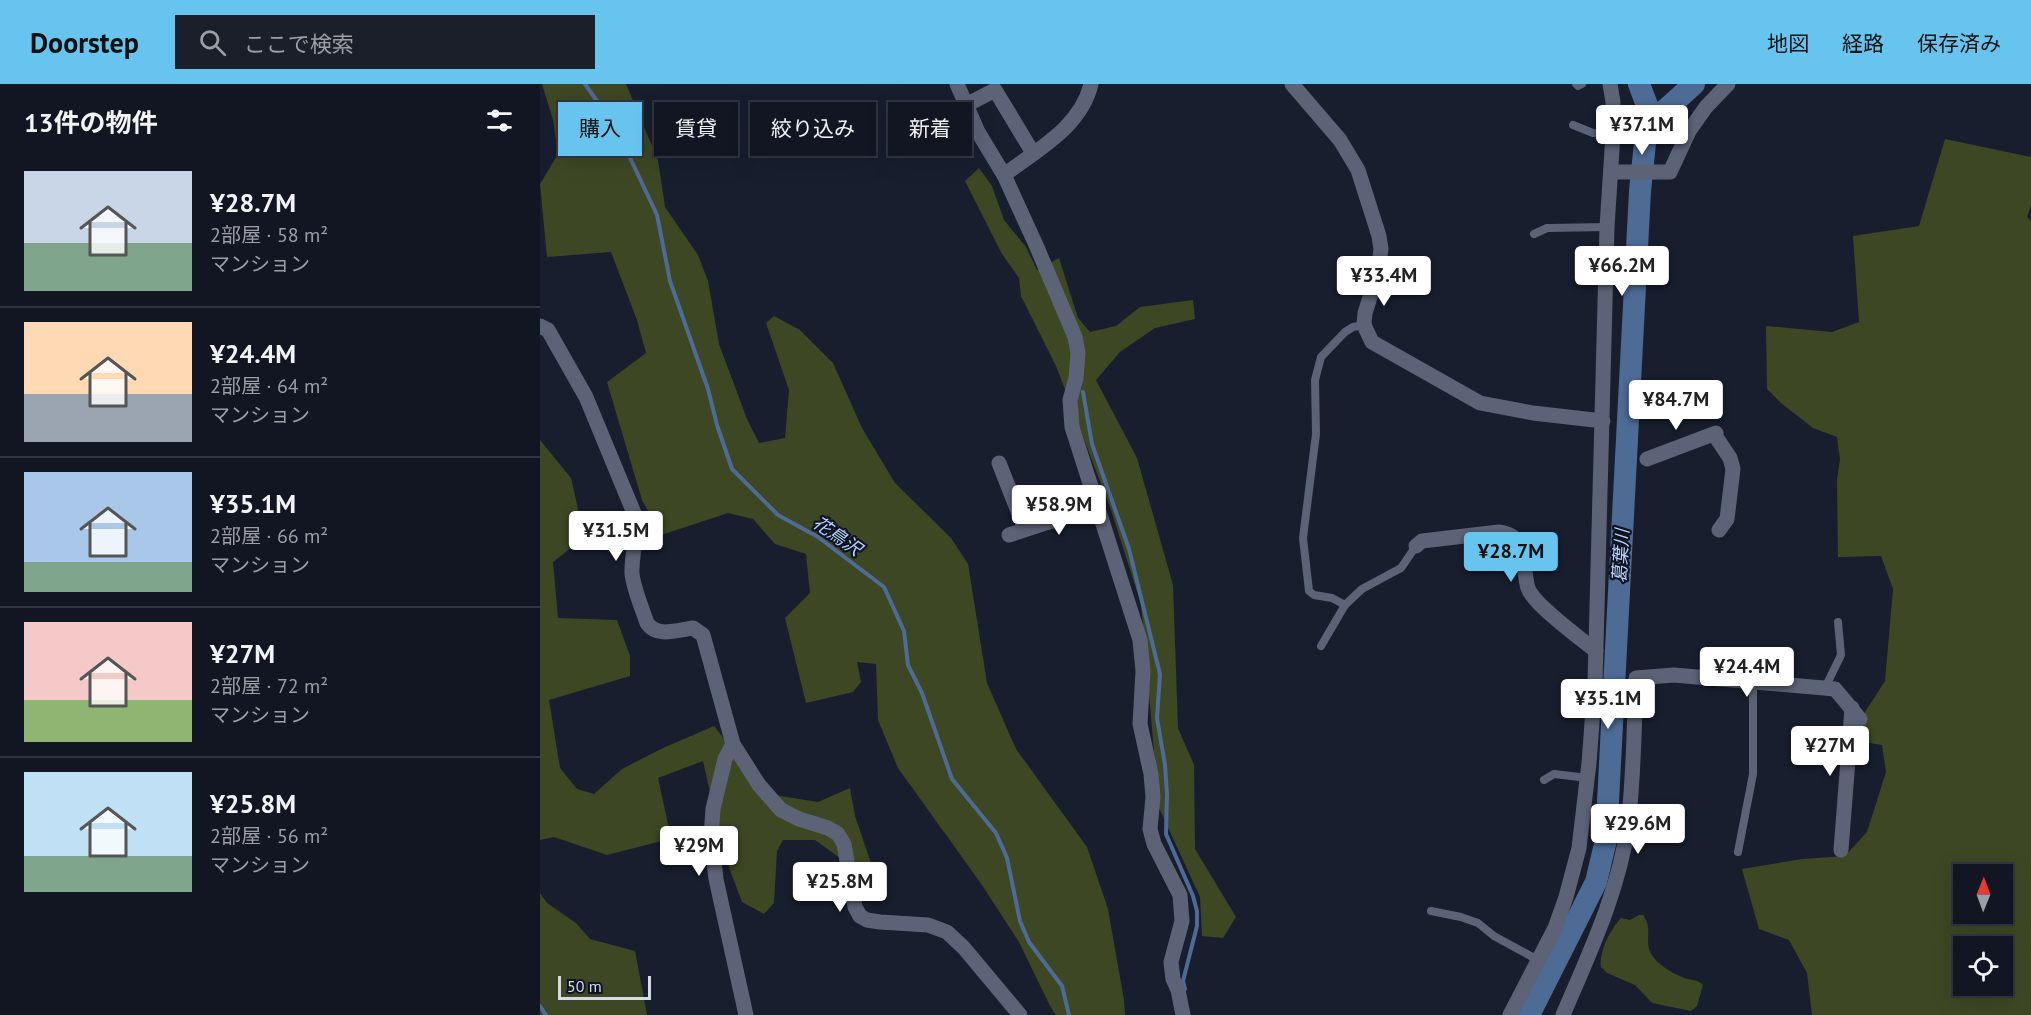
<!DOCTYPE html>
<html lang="ja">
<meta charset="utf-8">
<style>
body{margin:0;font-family:"PT Sans","Noto Sans JP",sans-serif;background:#1b1f2a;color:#f1f3f6;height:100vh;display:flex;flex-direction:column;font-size:22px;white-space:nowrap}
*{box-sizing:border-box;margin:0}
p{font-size:20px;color:#9c9fa5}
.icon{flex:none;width:33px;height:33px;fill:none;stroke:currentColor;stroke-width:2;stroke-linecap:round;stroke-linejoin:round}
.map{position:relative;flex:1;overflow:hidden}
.drawer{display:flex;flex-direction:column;background:#121622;width:540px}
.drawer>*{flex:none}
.guide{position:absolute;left:18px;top:18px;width:570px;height:54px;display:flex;gap:12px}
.needle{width:39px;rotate:1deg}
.buttons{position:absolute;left:1413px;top:780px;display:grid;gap:12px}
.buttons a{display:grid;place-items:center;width:60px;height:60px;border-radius:0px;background:#121622;box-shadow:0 6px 24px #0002,0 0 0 2px #313540;font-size:30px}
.scale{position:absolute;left:18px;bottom:15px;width:93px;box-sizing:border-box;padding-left:6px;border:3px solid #d6dbe6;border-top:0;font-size:16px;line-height:21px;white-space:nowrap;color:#d6dbe6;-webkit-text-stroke:4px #0f1424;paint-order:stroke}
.price{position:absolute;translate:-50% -51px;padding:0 14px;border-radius:6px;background:#fff;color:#222;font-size:20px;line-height:39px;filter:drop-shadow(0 2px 3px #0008)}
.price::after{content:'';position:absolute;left:50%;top:36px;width:18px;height:14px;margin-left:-9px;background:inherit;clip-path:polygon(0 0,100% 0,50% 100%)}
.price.selected{background:#67c4ef;color:#111}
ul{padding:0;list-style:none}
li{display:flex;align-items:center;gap:18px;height:150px;padding:0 24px}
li+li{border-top:2px solid #313540}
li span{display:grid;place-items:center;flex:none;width:168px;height:120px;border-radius:0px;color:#555}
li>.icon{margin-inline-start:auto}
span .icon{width:72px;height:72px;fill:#fffc;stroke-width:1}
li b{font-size:26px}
h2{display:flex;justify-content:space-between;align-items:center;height:72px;padding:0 24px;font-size:26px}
.chip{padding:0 21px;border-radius:0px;background:#121622;box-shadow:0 6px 24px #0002,0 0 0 2px #313540;font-size:21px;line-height:54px}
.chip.selected{background:#67c4ef;color:#111}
header{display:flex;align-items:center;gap:36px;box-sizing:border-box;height:84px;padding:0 30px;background:#67c4ef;color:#111}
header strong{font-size:28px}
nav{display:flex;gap:33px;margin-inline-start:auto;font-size:21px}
.search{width:420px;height:54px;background:#1b1f2a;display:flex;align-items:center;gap:15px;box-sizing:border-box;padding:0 21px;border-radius:0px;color:#9c9fa5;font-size:22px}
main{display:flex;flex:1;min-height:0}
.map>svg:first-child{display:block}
.green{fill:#3d4724;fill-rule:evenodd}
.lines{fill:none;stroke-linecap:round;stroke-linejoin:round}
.stream{stroke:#4d6b95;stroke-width:4}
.river{stroke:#4d6b95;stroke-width:22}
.service{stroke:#5c6377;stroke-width:8}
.minor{stroke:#5c6377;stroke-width:15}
.labels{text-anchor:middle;stroke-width:4.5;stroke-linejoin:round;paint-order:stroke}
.water-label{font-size:18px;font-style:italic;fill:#bad7fe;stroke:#0f1424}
</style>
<header>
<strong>Doorstep</strong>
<div class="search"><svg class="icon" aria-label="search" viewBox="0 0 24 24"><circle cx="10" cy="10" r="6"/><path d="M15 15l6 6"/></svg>ここで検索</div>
<nav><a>地図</a><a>経路</a><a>保存済み</a></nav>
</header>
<main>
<section class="drawer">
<h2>13件の物件<svg class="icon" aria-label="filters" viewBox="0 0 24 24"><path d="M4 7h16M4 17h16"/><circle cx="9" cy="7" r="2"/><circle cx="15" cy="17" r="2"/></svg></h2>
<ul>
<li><span style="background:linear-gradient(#c9d6e8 60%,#7fa58c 0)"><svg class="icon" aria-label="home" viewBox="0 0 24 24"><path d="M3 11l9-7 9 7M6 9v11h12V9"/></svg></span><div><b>¥28.7M</b><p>2部屋 · 58 m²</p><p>マンション</p></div></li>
<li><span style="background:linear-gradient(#ffd9b3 60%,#9aa5b1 0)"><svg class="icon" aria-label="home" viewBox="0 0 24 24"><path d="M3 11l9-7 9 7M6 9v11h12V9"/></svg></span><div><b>¥24.4M</b><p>2部屋 · 64 m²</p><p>マンション</p></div></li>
<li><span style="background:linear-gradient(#a9c7e8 75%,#7fa58c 0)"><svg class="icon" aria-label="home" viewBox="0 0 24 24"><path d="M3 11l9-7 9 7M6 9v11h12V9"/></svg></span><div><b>¥35.1M</b><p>2部屋 · 66 m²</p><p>マンション</p></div></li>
<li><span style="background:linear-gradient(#f6c9c9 65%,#8fb573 0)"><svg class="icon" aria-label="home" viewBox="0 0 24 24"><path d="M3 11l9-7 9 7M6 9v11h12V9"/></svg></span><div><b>¥27M</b><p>2部屋 · 72 m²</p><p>マンション</p></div></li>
<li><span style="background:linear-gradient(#bfe0f5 70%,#7fa58c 0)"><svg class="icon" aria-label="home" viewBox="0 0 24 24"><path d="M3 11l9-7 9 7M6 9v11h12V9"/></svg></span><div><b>¥25.8M</b><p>2部屋 · 56 m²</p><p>マンション</p></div></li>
</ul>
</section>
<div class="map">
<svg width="1491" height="931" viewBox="0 0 1491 931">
<rect width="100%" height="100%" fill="#181e2e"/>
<g class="green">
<path d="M2,0H86L118,76L125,123L158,171L168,197L179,260L207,335L219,359L245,354L249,306L226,239L234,232L260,246L293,279L322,344L355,399L411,454L428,480L447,599L476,665L547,763L568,825L584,916L585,931H516L511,924L479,858L442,801L358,684L338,636L336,580L317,578L321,598L313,608L266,619L245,534L270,509L266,470L235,460L213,435L188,429L121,451L102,416L67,298L106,269L97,236L71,168L7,173L0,100L18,70L13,36Z"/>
<path d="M1405,55L1491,73V121L1487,133L1491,137V931H1272L1267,889L1249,856L1219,845L1202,785L1262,775L1305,772L1327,748L1346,688L1342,661L1323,658L1325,628L1345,597L1353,505L1341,472L1298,473L1297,396L1300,375L1297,353L1273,344L1241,319L1227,305L1226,242L1292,248L1319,238L1313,152L1379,142ZM1424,790H1462V830H1424ZM1424,862H1462V902H1424Z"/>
<path d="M439,84L452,102L464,136L486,163L497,186L519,174L538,234L550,248L576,242L600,223L653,216L655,235L615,244L580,268L556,296L597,374L633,501L638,644L654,681L655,765L696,833L683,854L662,852L660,813L619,724L601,520L571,426L516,282L481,212L479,194L462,170L425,97Z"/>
<path d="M0,356L31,394L38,425L31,464L13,478L18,534L77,536L90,572V592L9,616L20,684L37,705L54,710L82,685L123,664L174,642L228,710L278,718L310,704L315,732L332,782L326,793L275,756H243L237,767L234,819L224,830L202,818L184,770L163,677L118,694L128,740L133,754L67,771L14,753L0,756Z"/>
<path d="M0,809L7,819L36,839L50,855L95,867L107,931H0Z"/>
<path d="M1099,831H1103C1114,846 1103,857 1112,871C1117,880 1132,889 1142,893C1150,897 1156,894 1163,901L1157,922L1151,927L1112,919L1095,901L1067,889L1061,883C1059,867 1070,846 1081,834L1090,836Z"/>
</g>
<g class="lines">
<g class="stream">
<path d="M45,0L76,44L117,131L130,197L168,305L177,341L192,385L238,431L278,453L344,503L364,547L368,581L382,609L412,695L456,749L467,774L480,837L489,858L522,902L529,931"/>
<path d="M543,308L552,360L589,465L620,590L617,634L625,681L627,710L626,750L653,812L657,827V842L643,897L645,905"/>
<path d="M0,922L6,931"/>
</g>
<g class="river">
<path d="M1113,37L1154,0"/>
<path d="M989,931L1056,798L1066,756L1100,107L1105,59L1113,37L1099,0"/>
</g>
<g class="service">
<path d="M1036,0L1038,2L1042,0"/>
<path d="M1033,41L1053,49L1073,50"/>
<path d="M994,150L1007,144L1067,143"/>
<path d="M805,521L792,514L774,511L769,507L763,454L776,350L775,296L781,273L805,248L813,243L824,241"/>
<path d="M781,562L805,521L822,505L861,484L876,462"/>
<path d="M1285,604L1301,571L1298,538"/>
<path d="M1004,696L1014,690L1048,694"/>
<path d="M1198,768L1213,690V598"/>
<path d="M891,827L921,833L938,839L954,852L998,876"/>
</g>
<g class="minor">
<path d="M417,0L438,48L464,91L496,161L535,253L538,269L536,294L530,316L532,343L600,556L603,587L600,640L611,690L613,713L610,745L614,760L640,811L642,837L631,878L633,895L638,906L643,931"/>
<path d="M752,0L800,56L818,86L839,152L841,165L838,188L825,229L824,241L832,258L940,319L993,329L1063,337"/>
<path d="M426,21L455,6L493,69"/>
<path d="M1071,88H1130L1149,47L1166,23L1188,0"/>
<path d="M464,91C497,66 541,43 551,0"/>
<path d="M0,242L8,246L46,313L96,434C98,453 91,471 92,490C94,506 102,524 107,539C117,554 137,546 153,544L163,551L193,660L219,701L241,726L259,735L288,744L298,750L304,760L315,823L320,832L327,836L340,838L388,841L407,848L424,864L480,931"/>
<path d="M1107,375L1176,349V353L1190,374L1193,385L1187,435L1179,446"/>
<path d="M459,379L485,445"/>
<path d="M469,451L558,422"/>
<path d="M876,462L882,457L959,448C990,452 981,481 988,504C993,520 1041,555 1056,567"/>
<path d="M193,660L185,675L173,725L171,753L176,795L206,931"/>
<path d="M1301,766L1312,624"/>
<path d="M970,931L1015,844L1026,813L1039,764L1049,679L1055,599L1067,143L1073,50V18L1070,0"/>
<path d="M1023,931C1049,870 1079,807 1088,741C1094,693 1094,643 1096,594L1134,591L1295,605L1320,635"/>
</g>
</g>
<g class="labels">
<g class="water-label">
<text transform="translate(297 452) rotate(35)" y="6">花鳥沢</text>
<text transform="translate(1081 472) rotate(-87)" y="6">葛葉川</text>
</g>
</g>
</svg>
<div class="buttons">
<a><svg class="needle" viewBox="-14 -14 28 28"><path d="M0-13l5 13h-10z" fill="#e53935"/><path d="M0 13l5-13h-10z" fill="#9c9fa5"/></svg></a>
<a><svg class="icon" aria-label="locate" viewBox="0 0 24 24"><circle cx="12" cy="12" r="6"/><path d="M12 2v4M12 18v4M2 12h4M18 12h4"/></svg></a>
</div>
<div class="scale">50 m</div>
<b class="price" style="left:1102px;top:72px">¥37.1M</b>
<b class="price" style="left:1082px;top:213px">¥66.2M</b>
<b class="price" style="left:844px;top:223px">¥33.4M</b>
<b class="price" style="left:1136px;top:347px">¥84.7M</b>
<b class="price" style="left:519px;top:452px">¥58.9M</b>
<b class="price" style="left:76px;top:478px">¥31.5M</b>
<b class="price selected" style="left:971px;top:499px">¥28.7M</b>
<b class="price" style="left:1207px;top:614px">¥24.4M</b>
<b class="price" style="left:1068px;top:646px">¥35.1M</b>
<b class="price" style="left:1290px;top:693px">¥27M</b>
<b class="price" style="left:1098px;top:771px">¥29.6M</b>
<b class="price" style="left:159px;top:793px">¥29M</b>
<b class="price" style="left:300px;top:829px">¥25.8M</b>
<div class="guide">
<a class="chip selected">購入</a>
<a class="chip">賃貸</a>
<a class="chip">絞り込み</a>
<a class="chip">新着</a>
</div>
</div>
</main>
